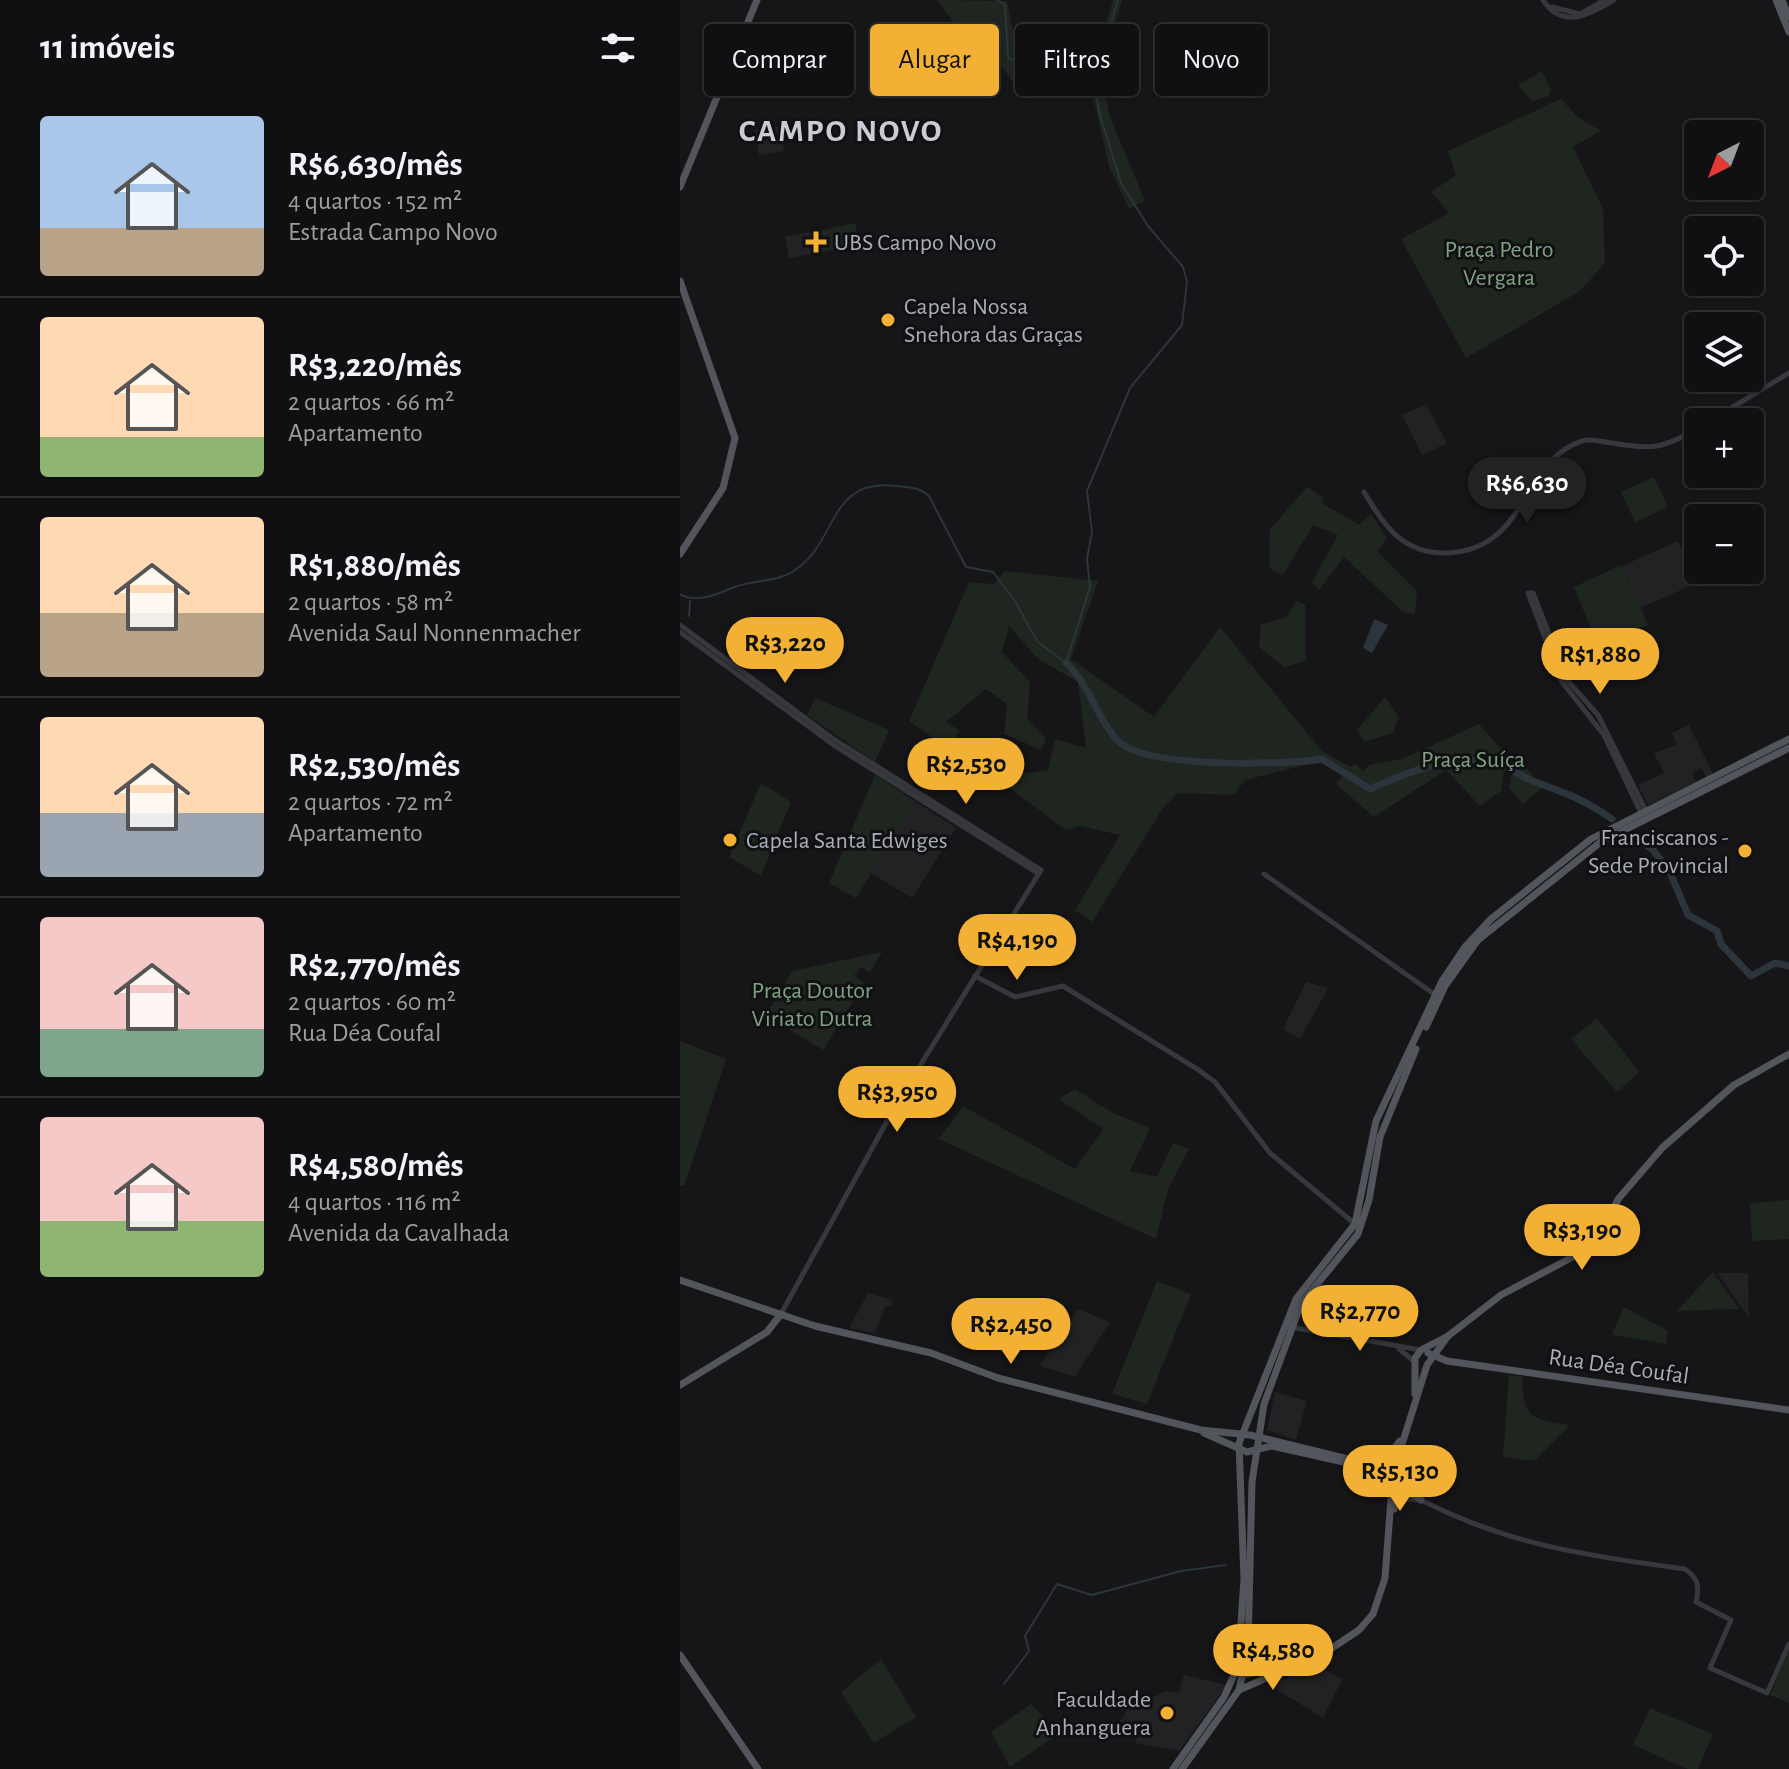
<!DOCTYPE html>
<html lang="pt">
<meta charset="utf-8">
<style>
body{margin:0;font-family:"Alegreya Sans",sans-serif;background:#1e1e20;color:#f1f3f6;height:100vh;display:flex;flex-direction:column;font-size:30px;white-space:nowrap}
*{box-sizing:border-box;margin:0}
p{font-size:26px;color:#9c9d9f}
.icon{flex:none;width:44px;height:44px;fill:none;stroke:currentColor;stroke-width:2;stroke-linecap:round;stroke-linejoin:round}
.map{position:relative;flex:1;overflow:hidden}
.sheet{display:flex;flex-direction:column;background:#101012;width:680px}
.sheet>*{flex:none}
.banner{position:absolute;left:24px;top:24px;width:760px;height:72px;display:flex;gap:16px}
.needle{width:52px;rotate:222deg}
.controls{position:absolute;left:1004px;top:120px;display:grid;gap:16px}
.controls a{display:grid;place-items:center;width:80px;height:80px;border-radius:8px;background:#101012;box-shadow:0 2px 6px #0004,0 0 0 2px #303032;font-size:40px}
.price{position:absolute;translate:-50% -68px;padding:0 18px;border-radius:28px;background:#f2b134;color:#111;font-size:26px;line-height:52px;filter:drop-shadow(0 2px 4px #0008)}
.price::after{content:'';position:absolute;left:50%;top:48px;width:24px;height:18px;margin-left:-12px;background:inherit;clip-path:polygon(0 0,100% 0,50% 100%)}
.price.on{background:#222;color:#fff}
ul{padding:0;list-style:none}
li{display:flex;align-items:center;gap:24px;height:200px;padding:0 40px}
li+li{border-top:2px solid #303032}
li span{display:grid;place-items:center;flex:none;width:224px;height:160px;border-radius:8px;color:#555}
li>.icon{margin-inline-start:auto}
span .icon{width:96px;height:96px;fill:#fffc;stroke-width:1}
li b{font-size:34px}
h2{display:flex;justify-content:space-between;align-items:center;height:96px;padding:0 40px;font-size:34px}
.chip{padding:0 28px;border-radius:8px;background:#101012;box-shadow:0 2px 6px #0004,0 0 0 2px #303032;font-size:28px;line-height:72px}
.chip.on{background:#f2b134;color:#111}
main{display:flex;flex:1;min-height:0}
.map>svg:first-child{display:block}
.built{fill:#222225}
.green{fill:#1e261f}
.water{fill:#2c353c}
.lines{fill:none;stroke-linecap:round;stroke-linejoin:round}
.stream{stroke:#2c353c;stroke-width:2}
.river{stroke:#2c353c;stroke-width:7}
.minor{stroke:#37383d;stroke-width:5}
.major{stroke:#53555c;stroke-width:7}
.poi-dot{fill:#f2b134;stroke:#111113;stroke-width:3}
.labels{text-anchor:middle;stroke-width:6;stroke-linejoin:round;paint-order:stroke}
.poi-label{font-size:24px;fill:#a8adb8;stroke:#111113;text-anchor:start}
.park-label{font-size:24px;fill:#7fa381;stroke:#111113}
.street-label{font-size:24px;fill:#a8adb8;stroke:#111113}
.district-label{font-size:32px;font-weight:bold;letter-spacing:2px;fill:#c9ccd4;stroke:#111113}
</style>
<main>
<section class="sheet">
<h2>11 imóveis<svg class="icon" aria-label="filters" viewBox="0 0 24 24"><path d="M4 7h16M4 17h16"/><circle cx="9" cy="7" r="2"/><circle cx="15" cy="17" r="2"/></svg></h2>
<ul>
<li><span style="background:linear-gradient(#a9c7e8 70%,#b9a48a 0)"><svg class="icon" aria-label="home" viewBox="0 0 24 24"><path d="M3 11l9-7 9 7M6 9v11h12V9"/></svg></span><div><b>R$6,630/mês</b><p>4 quartos · 152 m²</p><p>Estrada Campo Novo</p></div></li>
<li><span style="background:linear-gradient(#ffd9b3 75%,#8fb573 0)"><svg class="icon" aria-label="home" viewBox="0 0 24 24"><path d="M3 11l9-7 9 7M6 9v11h12V9"/></svg></span><div><b>R$3,220/mês</b><p>2 quartos · 66 m²</p><p>Apartamento</p></div></li>
<li><span style="background:linear-gradient(#ffd9b3 60%,#b9a48a 0)"><svg class="icon" aria-label="home" viewBox="0 0 24 24"><path d="M3 11l9-7 9 7M6 9v11h12V9"/></svg></span><div><b>R$1,880/mês</b><p>2 quartos · 58 m²</p><p>Avenida Saul Nonnenmacher</p></div></li>
<li><span style="background:linear-gradient(#ffd9b3 60%,#9aa5b1 0)"><svg class="icon" aria-label="home" viewBox="0 0 24 24"><path d="M3 11l9-7 9 7M6 9v11h12V9"/></svg></span><div><b>R$2,530/mês</b><p>2 quartos · 72 m²</p><p>Apartamento</p></div></li>
<li><span style="background:linear-gradient(#f6c9c9 70%,#7fa58c 0)"><svg class="icon" aria-label="home" viewBox="0 0 24 24"><path d="M3 11l9-7 9 7M6 9v11h12V9"/></svg></span><div><b>R$2,770/mês</b><p>2 quartos · 60 m²</p><p>Rua Déa Coufal</p></div></li>
<li><span style="background:linear-gradient(#f6c9c9 65%,#8fb573 0)"><svg class="icon" aria-label="home" viewBox="0 0 24 24"><path d="M3 11l9-7 9 7M6 9v11h12V9"/></svg></span><div><b>R$4,580/mês</b><p>4 quartos · 116 m²</p><p>Avenida da Cavalhada</p></div></li>
</ul>
</section>
<div class="map">
<svg width="1109" height="1769" viewBox="0 0 1109 1769">
<rect width="100%" height="100%" fill="#161618"/>
<g class="built">
<path d="M100,126L104,151L79,155L75,130Z"/>
<path d="M138,231L142,252L109,258L105,236Z"/>
<path d="M746,404L767,443L742,455L722,415Z"/>
<path d="M998,541L1017,583L960,608L942,566Z"/>
<path d="M1009,725L1033,774L1026,777L1021,768L1012,773L1016,782L968,805L958,785L984,773L974,753L997,745L992,733Z"/>
<path d="M235,801L276,828L232,898L191,873Z"/>
<path d="M626,982L648,988L620,1039L603,1029Z"/>
<path d="M1037,1273H1068L1069,1318Z"/>
<path d="M188,1293L212,1300L211,1307L205,1306L195,1333L169,1328Z"/>
<path d="M398,1309L430,1322L395,1377L360,1366Z"/>
<path d="M595,1392L627,1401L616,1440L587,1430Z"/>
<path d="M640,1666L662,1680L643,1718L596,1689L597,1682Z"/>
<path d="M504,1675L547,1685L499,1751L455,1743L456,1736L444,1731L445,1724L439,1722L448,1709L484,1692H499Z"/>
</g>
<g class="green">
<path d="M257,0L327,1L338,57L367,79L410,74L433,0H442L422,70L429,114L465,201L449,209L429,166L410,84L338,89L320,64L299,91L278,84L266,53L278,29Z"/>
<path d="M862,71L871,89L869,96L852,101L838,85Z"/>
<path d="M881,99L899,118L921,131L893,147L923,209L925,263L900,291L786,358L721,239L769,213L751,192L776,175L768,151Z"/>
<path d="M175,223L180,244L142,252L138,231Z"/>
<path d="M974,477L988,507L955,522L941,492Z"/>
<path d="M627,487L644,498L642,503L679,525L691,514L707,538L697,551L737,591L735,614L723,612L664,557L639,590L632,582L658,535L633,525L603,575L589,568L590,529Z"/>
<path d="M941,565L968,625L917,644L894,587Z"/>
<path d="M325,571L418,581L391,659L474,717L540,627L642,751L671,767L675,763L683,771L689,765L722,759L799,724L826,755L821,791L800,806L766,770L694,817L656,784L664,774L641,761L565,780L554,795L498,793L483,808L412,922L395,910L440,835L400,826L386,830L315,777L368,770L375,739L406,748L398,682L358,659L329,626L322,652L350,682L347,719L366,738L361,750L324,734L327,704L306,689L266,722L280,731L268,748L229,721L289,582L314,584Z"/>
<path d="M617,601L625,604L626,661L604,667L579,647L581,624L605,618Z"/>
<path d="M705,697L719,717L713,733L684,742L677,730Z"/>
<path d="M135,698L209,730L195,762L127,715Z"/>
<path d="M835,755L863,787L843,804L829,788Z"/>
<path d="M195,775L235,801L176,898L149,883Z"/>
<path d="M81,783L111,802L81,876L49,857Z"/>
<path d="M202,952L190,972L181,967L174,976L184,983L143,1050L86,1015L112,971Z"/>
<path d="M917,1018L959,1072L937,1092L891,1039Z"/>
<path d="M0,1041L46,1059L4,1186L0,1185Z"/>
<path d="M395,1089L431,1112L470,1128L450,1171L477,1177L493,1143L509,1149L488,1189L476,1239L259,1139L283,1106L395,1169L423,1129L379,1099Z"/>
<path d="M1109,1200V1239L1072,1241L1070,1203Z"/>
<path d="M1033,1272L1059,1309L997,1311Z"/>
<path d="M477,1281L511,1294L467,1404L432,1394Z"/>
<path d="M944,1307L988,1331L986,1344L932,1335Z"/>
<path d="M829,1375L843,1377C841,1418 853,1420 890,1425L854,1461L823,1457Z"/>
<path d="M1109,1650V1703L1090,1695Z"/>
<path d="M201,1659L236,1717L194,1743L161,1692Z"/>
<path d="M351,1704L380,1733L330,1767L311,1732Z"/>
<path d="M970,1708L1033,1734L1018,1769H1008L953,1745Z"/>
</g>
<path class="water" d="M694,619L708,625L692,653L683,648Z"/>
<g class="lines">
<g class="stream">
<path d="M317,0L325,5L328,57L365,85L412,80"/>
<path d="M0,594C16,603 36,595 52,588C73,579 97,583 115,570C158,542 148,478 215,486C227,487 240,487 249,496L286,567L313,572L335,601L357,641L386,663L410,587L407,559L412,532L407,491L450,388L502,325L507,282L503,267L468,226L441,183L420,115L413,80L438,0"/>
<path d="M9,616L10,601"/>
<path d="M324,1684L349,1651L345,1636L377,1584L412,1595L501,1571L546,1565"/>
</g>
<g class="river">
<path d="M386,663C410,685 416,717 437,740C463,769 604,765 642,759L690,789C729,772 772,753 815,763C829,766 841,777 855,782C886,793 905,800 932,819"/>
<path d="M952,835L973,850L989,870L1008,915L1037,931L1041,944L1071,976L1095,963L1109,966"/>
</g>
<g class="minor">
<path d="M863,0C882,30 910,15 934,0"/>
<path d="M872,7L900,14L925,0"/>
<path d="M1028,422L1109,373"/>
<path d="M684,492C704,526 723,554 767,553C849,550 840,461 902,441C910,438 922,442 932,443C971,450 983,449 1018,428"/>
<path d="M853,593H848L882,682L924,735L960,811"/>
<path d="M853,593L887,680L918,715L965,809"/>
<path d="M0,625L152,738L361,870L217,1103L101,1314"/>
<path d="M0,632L155,746L359,874"/>
<path d="M584,874L754,994"/>
<path d="M295,976L335,997L383,986L517,1069L535,1082L590,1153L675,1224"/>
<path d="M610,1327L741,1350"/>
<path d="M719,1349L735,1362"/>
<path d="M714,1498L740,1500"/>
<path d="M741,1500C831,1546 906,1555 1005,1569C1018,1578 1020,1586 1016,1602L1051,1620L1030,1668L1087,1693L1109,1644"/>
</g>
<g class="major">
<path d="M1096,0L1109,32"/>
<path d="M1102,0L1109,17"/>
<path d="M0,187L77,0"/>
<path d="M0,281L55,438L43,488L0,554"/>
<path d="M746,1027L765,986L798,940L922,841L1109,748"/>
<path d="M0,1280L135,1326L251,1353L318,1378L521,1430L570,1435L709,1469L718,1482"/>
<path d="M748,1353L767,1361L1109,1410"/>
<path d="M0,1385L87,1332L101,1314"/>
<path d="M735,1394V1358L741,1350L768,1336L821,1295L904,1251L916,1239L939,1198L982,1148L1054,1085L1109,1054"/>
<path d="M524,1433L567,1452L592,1446L713,1473"/>
<path d="M693,1462L706,1459L720,1441"/>
<path d="M718,1483L741,1500"/>
<path d="M714,1509L720,1463"/>
<path d="M0,1655L78,1769"/>
<path d="M565,1674L594,1670"/>
<path d="M559,1690L568,1649L572,1482L584,1404L621,1304L678,1234L689,1200L700,1137L736,1049"/>
<path d="M493,1769L544,1697L558,1666L564,1579L559,1443L616,1299L675,1224L696,1121L762,981L785,947L811,919L911,839L1109,739"/>
<path d="M502,1769L559,1690L646,1652L679,1630L693,1614L705,1578L713,1473L747,1365L768,1336"/>
</g>
</g>
<g class="poi-dot">
<path d="M132 230h8v8h8v8h-8v8h-8v-8h-8v-8h8z"/>
<circle cx="208" cy="320" r="8"/>
<circle cx="50" cy="840" r="8"/>
<circle cx="1065" cy="851" r="8"/>
<circle cx="487" cy="1713" r="8"/>
</g>
<g class="labels">
<g class="poi-label">
<text x="154" y="250">UBS Campo Novo</text>
<text x="224" y="314">Capela Nossa<tspan x="224" dy="28">Snehora das Graças</tspan></text>
<text x="1049" y="845" text-anchor="end">Franciscanos -<tspan x="1049" dy="28">Sede Provincial</tspan></text>
<text x="66" y="848">Capela Santa Edwiges</text>
<text x="471" y="1707" text-anchor="end">Faculdade<tspan x="471" dy="28">Anhanguera</tspan></text>
</g>
<g class="park-label">
<text x="819" y="257">Praça Pedro<tspan x="819" dy="28">Vergara</tspan></text>
<text x="793" y="767">Praça Suíça</text>
<text x="132" y="998">Praça Doutor<tspan x="132" dy="28">Viriato Dutra</tspan></text>
</g>
<g class="street-label">
<text transform="translate(939 1366) rotate(8)" y="8">Rua Déa Coufal</text>
</g>
<g class="district-label">
<text x="161" y="141">CAMPO NOVO</text>
</g>
</g>
</svg>
<div class="controls">
<a><svg class="needle" viewBox="-14 -14 28 28"><path d="M0-13l5 13h-10z" fill="#e53935"/><path d="M0 13l5-13h-10z" fill="#9c9d9f"/></svg></a>
<a><svg class="icon" aria-label="locate" viewBox="0 0 24 24"><circle cx="12" cy="12" r="6"/><path d="M12 2v4M12 18v4M2 12h4M18 12h4"/></svg></a>
<a><svg class="icon" aria-label="layers" viewBox="0 0 24 24"><path d="M12 4l9 5-9 5-9-5zM3 14l9 5 9-5"/></svg></a>
<a>+</a>
<a>−</a>
</div>
<b class="price on" style="left:847px;top:525px">R$6,630</b>
<b class="price" style="left:105px;top:685px">R$3,220</b>
<b class="price" style="left:920px;top:696px">R$1,880</b>
<b class="price" style="left:286px;top:806px">R$2,530</b>
<b class="price" style="left:337px;top:982px">R$4,190</b>
<b class="price" style="left:217px;top:1134px">R$3,950</b>
<b class="price" style="left:902px;top:1272px">R$3,190</b>
<b class="price" style="left:680px;top:1353px">R$2,770</b>
<b class="price" style="left:331px;top:1366px">R$2,450</b>
<b class="price" style="left:720px;top:1513px">R$5,130</b>
<b class="price" style="left:593px;top:1692px">R$4,580</b>
<div class="banner">
<a class="chip">Comprar</a>
<a class="chip on">Alugar</a>
<a class="chip">Filtros</a>
<a class="chip">Novo</a>
</div>
</div>
</main>
